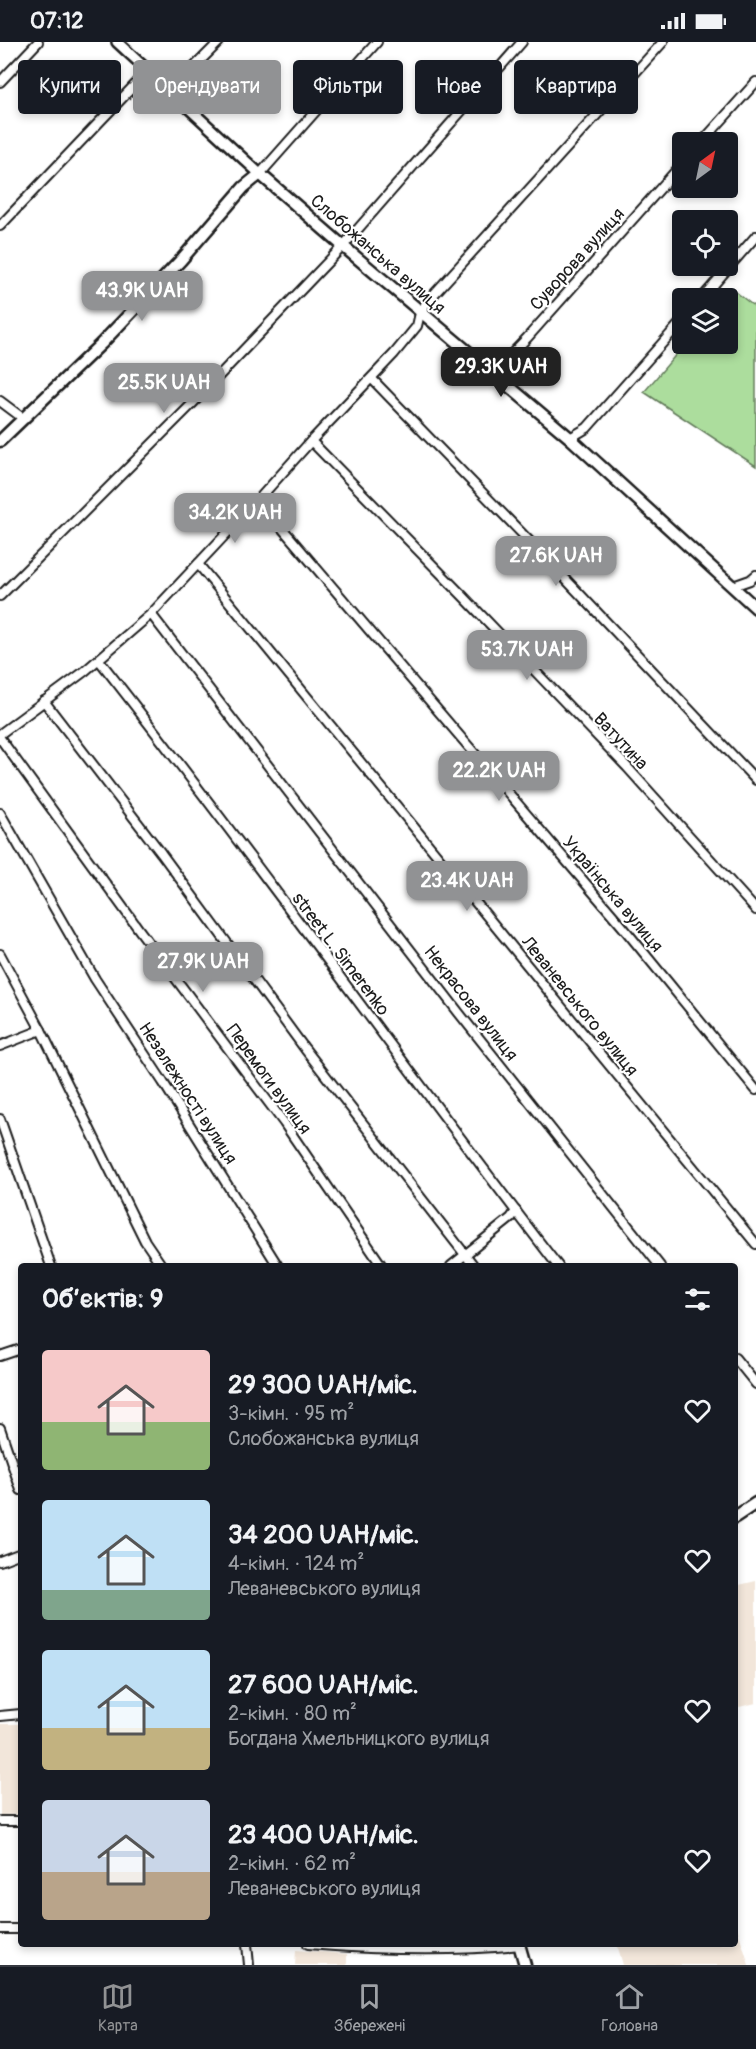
<!DOCTYPE html>
<html lang="uk">
<meta charset="utf-8">
<style>
body{margin:0;font-family:Pangolin,sans-serif;background:#242831;color:#f1f3f6;height:100vh;display:flex;flex-direction:column;font-size:22px;white-space:nowrap}
*{box-sizing:border-box;margin:0}
p{font-size:20px;color:#9ea1a6}
.icon{flex:none;width:33px;height:33px;fill:none;stroke:currentColor;stroke-width:2;stroke-linecap:round;stroke-linejoin:round}
.map{position:relative;flex:1;overflow:hidden}
.drawer{position:absolute;left:18px;top:1221px;width:720px;height:684px;display:flex;flex-direction:column;background:#171b24;border-radius:6px;box-shadow:0 3px 9px #0003}
.drawer>*{flex:none}
.hud{position:absolute;left:18px;top:18px;width:720px;height:54px;display:flex;gap:12px}
.needle{width:39px;rotate:33deg}
.tools{position:absolute;left:672px;top:90px;display:grid;gap:12px}
.tools a{display:grid;place-items:center;width:66px;height:66px;border-radius:6px;background:#171b24;box-shadow:0 3px 9px #0003;font-size:30px}
.price{position:absolute;translate:-50% -51px;padding:0 14px;border-radius:12px;background:#919294;color:#fff;font-size:20px;line-height:39px;filter:drop-shadow(0 2px 3px #0008)}
.price::after{content:'';position:absolute;left:50%;top:36px;width:18px;height:14px;margin-left:-9px;background:inherit;clip-path:polygon(0 0,100% 0,50% 100%)}
.price.selected{background:#222;color:#fff}
ul{padding:0;list-style:none}
li{display:flex;align-items:center;gap:18px;height:150px;padding:0 24px}
li span{display:grid;place-items:center;flex:none;width:168px;height:120px;border-radius:6px;color:#555}
li>.icon{margin-inline-start:auto}
span .icon{width:72px;height:72px;fill:#fffc;stroke-width:1}
li b{font-size:26px}
h2{display:flex;justify-content:space-between;align-items:center;height:72px;padding:0 24px;font-size:26px}
.pill{padding:0 21px;border-radius:6px;background:#171b24;box-shadow:0 3px 9px #0003;font-size:21px;line-height:54px}
.pill.selected{background:#919294;color:#fff}
.status{display:flex;justify-content:space-between;align-items:center;height:42px;padding:0 30px;background:#171b24;direction:ltr}
.status svg{height:16px;fill:currentColor}
.dock{display:flex;justify-content:space-around;align-items:center;height:84px;border-top:2px solid #363941;background:#171b24;font-size:16px;color:#9ea1a6}
.dock a{display:grid;justify-items:center;gap:3px}
.dock .selected{color:#919294}
.map>svg:first-child{display:block}
.built{fill:#f2e6da}
.green{fill:#acdd9d;stroke:#647c5c;stroke-width:1.5}
.lines{fill:none;stroke-linecap:round;stroke-linejoin:round}
.minor-casing{stroke:#1c1c1c;stroke-width:12}
.tertiary-casing{stroke:#1c1c1c;stroke-width:14}
.secondary-casing{stroke:#1c1c1c;stroke-width:15}
.minor{stroke:#fff;stroke-width:8}
.tertiary{stroke:#fff;stroke-width:9}
.secondary{stroke:#fff;stroke-width:10}
.labels{text-anchor:middle;stroke-width:4.5;stroke-linejoin:round;paint-order:stroke}
.street-label{font-size:18px;fill:#1c1c1c;stroke:#fff}
</style>
<div class="status"><b>07:12</b><svg viewBox="0 0 49 12"><path d="M0 12V9h3v3zM5 12V6h3v6zM10 12V3h3v9zM15 12V0h3v12zM26 1h20v11H26zM47 4h2v5h-2z"/></svg></div>
<div class="map">
<svg width="756" height="1923" viewBox="0 0 756 1923">
<rect width="100%" height="100%" fill="#fff"/>
<filter id="ink" filterUnits="userSpaceOnUse"><feTurbulence type="fractalNoise" baseFrequency=".0167" numOctaves="2"/><feDisplacementMap in="SourceGraphic" scale="12" xChannelSelector="R" yChannelSelector="G"/><feConvolveMatrix kernelMatrix="1 2 1 2 8 2 1 2 1" color-interpolation-filters="sRGB"/></filter>
<g filter="url(#ink)">
<g class="built">
<path d="M756,1539V1661L735,1666V1544Z"/>
<path d="M0,1682H21V1772L0,1773Z"/>
<path d="M735,1879L749,1923H623L617,1902H735Z"/>
<path d="M296,1908L347,1912V1923H295Z"/>
</g>
<path class="green" d="M731,246L756,266V424L644,350L685,302H728V256H722Z"/>
<g class="lines">
<g class="minor-casing">
<g id="minor">
<path d="M0,40L38,0"/>
<path d="M171,48L219,0"/>
<path d="M702,100L756,40"/>
<path d="M260,132L377,0"/>
<path d="M0,184L149,28"/>
<path d="M702,256L756,194"/>
<path d="M491,329L500,324L527,296L682,122"/>
<path d="M372,337L538,508L756,738"/>
<path d="M0,359L24,377"/>
<path d="M570,396L587,386L682,279"/>
<path d="M311,399L463,554L627,725L756,868"/>
<path d="M258,458L622,884L756,1048"/>
<path d="M198,522L756,1202"/>
<path d="M733,544L750,538L756,533"/>
<path d="M0,554L192,362L343,204L522,0"/>
<path d="M151,572L459,971L660,1224"/>
<path d="M99,618C256,817 403,1024 558,1224"/>
<path d="M44,659L161,811L305,1007L474,1224"/>
<path d="M0,692L85,629L151,572L258,458L311,399L394,312L417,284L420,271L426,261L663,0"/>
<path d="M0,696L140,889L284,1081L382,1224"/>
<path d="M0,771L95,937L163,1040L278,1224"/>
<path d="M0,912L41,988L145,1199L162,1224"/>
<path d="M0,1004L41,988"/>
<path d="M0,1077L51,1224"/>
<path d="M451,1224L511,1176L516,1169"/>
<path d="M0,1314L21,1307"/>
<path d="M735,1316L756,1342"/>
<path d="M0,1386L21,1448"/>
<path d="M0,1519L21,1511"/>
<path d="M0,1674L21,1672"/>
<path d="M0,1779H21"/>
<path d="M0,1887H21"/>
<path d="M247,1902L249,1923"/>
<path d="M308,1902C379,1908 449,1910 520,1903"/>
</g>
</g>
<g class="tertiary-casing">
<path id="tertiary" d="M117,0L260,132"/>
</g>
<g class="secondary-casing">
<g id="secondary">
<path d="M0,399L101,302L181,218L244,145L260,132L343,204L570,396L756,566"/>
<path d="M735,1475L756,1461"/>
<path d="M519,1902L525,1923"/>
</g>
</g>
<use href="#minor" class="minor"/>
<use href="#tertiary" class="tertiary"/>
<use href="#secondary" class="secondary"/>
</g>
</g>
<g class="labels">
<g class="street-label">
<text transform="translate(378 212) rotate(41)" y="6">Слобожанська вулиця</text>
<text transform="translate(577 217) rotate(-48)" y="6">Суворова вулиця</text>
<text transform="translate(621 699) rotate(47)" y="6">Ватутина</text>
<text transform="translate(613 852) rotate(50)" y="6">Українська вулиця</text>
<text transform="translate(341 912) rotate(53)" y="6">street L. Simerenko</text>
<text transform="translate(471 961) rotate(52)" y="6">Некрасова вулиця</text>
<text transform="translate(580 964) rotate(51)" y="6">Леваневського вулиця</text>
<text transform="translate(269 1037) rotate(54)" y="6">Перемоги вулиця</text>
<text transform="translate(188 1051) rotate(57)" y="6">Незалежності вулиця</text>
</g>
</g>
</svg>
<div class="tools">
<a><svg class="needle" viewBox="-14 -14 28 28"><path d="M0-13l5 13h-10z" fill="#e53935"/><path d="M0 13l5-13h-10z" fill="#9ea1a6"/></svg></a>
<a><svg class="icon" aria-label="locate" viewBox="0 0 24 24"><circle cx="12" cy="12" r="6"/><path d="M12 2v4M12 18v4M2 12h4M18 12h4"/></svg></a>
<a><svg class="icon" aria-label="layers" viewBox="0 0 24 24"><path d="M12 4l9 5-9 5-9-5zM3 14l9 5 9-5"/></svg></a>
</div>
<b class="price" style="left:142px;top:280px">43.9K UAH</b>
<b class="price selected" style="left:501px;top:356px">29.3K UAH</b>
<b class="price" style="left:164px;top:372px">25.5K UAH</b>
<b class="price" style="left:235px;top:502px">34.2K UAH</b>
<b class="price" style="left:556px;top:545px">27.6K UAH</b>
<b class="price" style="left:527px;top:639px">53.7K UAH</b>
<b class="price" style="left:499px;top:760px">22.2K UAH</b>
<b class="price" style="left:467px;top:870px">23.4K UAH</b>
<b class="price" style="left:203px;top:951px">27.9K UAH</b>
<div class="hud">
<a class="pill">Купити</a>
<a class="pill selected">Орендувати</a>
<a class="pill">Фільтри</a>
<a class="pill">Нове</a>
<a class="pill">Квартира</a>
</div>
<section class="drawer">
<h2>Об’єктів: 9<svg class="icon" aria-label="filters" viewBox="0 0 24 24"><path d="M4 7h16M4 17h16"/><circle cx="9" cy="7" r="2"/><circle cx="15" cy="17" r="2"/></svg></h2>
<ul>
<li><span style="background:linear-gradient(#f6c9c9 60%,#8fb573 0)"><svg class="icon" aria-label="home" viewBox="0 0 24 24"><path d="M3 11l9-7 9 7M6 9v11h12V9"/></svg></span><div><b>29 300 UAH/міс.</b><p>3-кімн. · 95 m²</p><p>Слобожанська вулиця</p></div><svg class="icon" aria-label="heart" viewBox="0 0 24 24"><path d="M12 20l-8-8c-3-5 5-10 8-4 3-6 11-1 8 4z"/></svg></li>
<li><span style="background:linear-gradient(#bfe0f5 75%,#7fa58c 0)"><svg class="icon" aria-label="home" viewBox="0 0 24 24"><path d="M3 11l9-7 9 7M6 9v11h12V9"/></svg></span><div><b>34 200 UAH/міс.</b><p>4-кімн. · 124 m²</p><p>Леваневського вулиця</p></div><svg class="icon" aria-label="heart" viewBox="0 0 24 24"><path d="M12 20l-8-8c-3-5 5-10 8-4 3-6 11-1 8 4z"/></svg></li>
<li><span style="background:linear-gradient(#bfe0f5 65%,#c2b280 0)"><svg class="icon" aria-label="home" viewBox="0 0 24 24"><path d="M3 11l9-7 9 7M6 9v11h12V9"/></svg></span><div><b>27 600 UAH/міс.</b><p>2-кімн. · 80 m²</p><p>Богдана Хмельницкого вулиця</p></div><svg class="icon" aria-label="heart" viewBox="0 0 24 24"><path d="M12 20l-8-8c-3-5 5-10 8-4 3-6 11-1 8 4z"/></svg></li>
<li><span style="background:linear-gradient(#c9d6e8 60%,#b9a48a 0)"><svg class="icon" aria-label="home" viewBox="0 0 24 24"><path d="M3 11l9-7 9 7M6 9v11h12V9"/></svg></span><div><b>23 400 UAH/міс.</b><p>2-кімн. · 62 m²</p><p>Леваневського вулиця</p></div><svg class="icon" aria-label="heart" viewBox="0 0 24 24"><path d="M12 20l-8-8c-3-5 5-10 8-4 3-6 11-1 8 4z"/></svg></li>
</ul>
</section>
</div>
<nav class="dock">
<a class="selected"><svg class="icon" aria-label="map" viewBox="0 0 24 24"><path d="M3 6l6-2 6 2 6-2v14l-6 2-6-2-6 2zM9 4v14M15 6v14"/></svg>Карта</a>
<a><svg class="icon" aria-label="saved" viewBox="0 0 24 24"><path d="M7 4h10v16l-5-4-5 4z"/></svg>Збережені</a>
<a><svg class="icon" aria-label="home" viewBox="0 0 24 24"><path d="M3 11l9-7 9 7M6 9v11h12V9"/></svg>Головна</a>
</nav>
